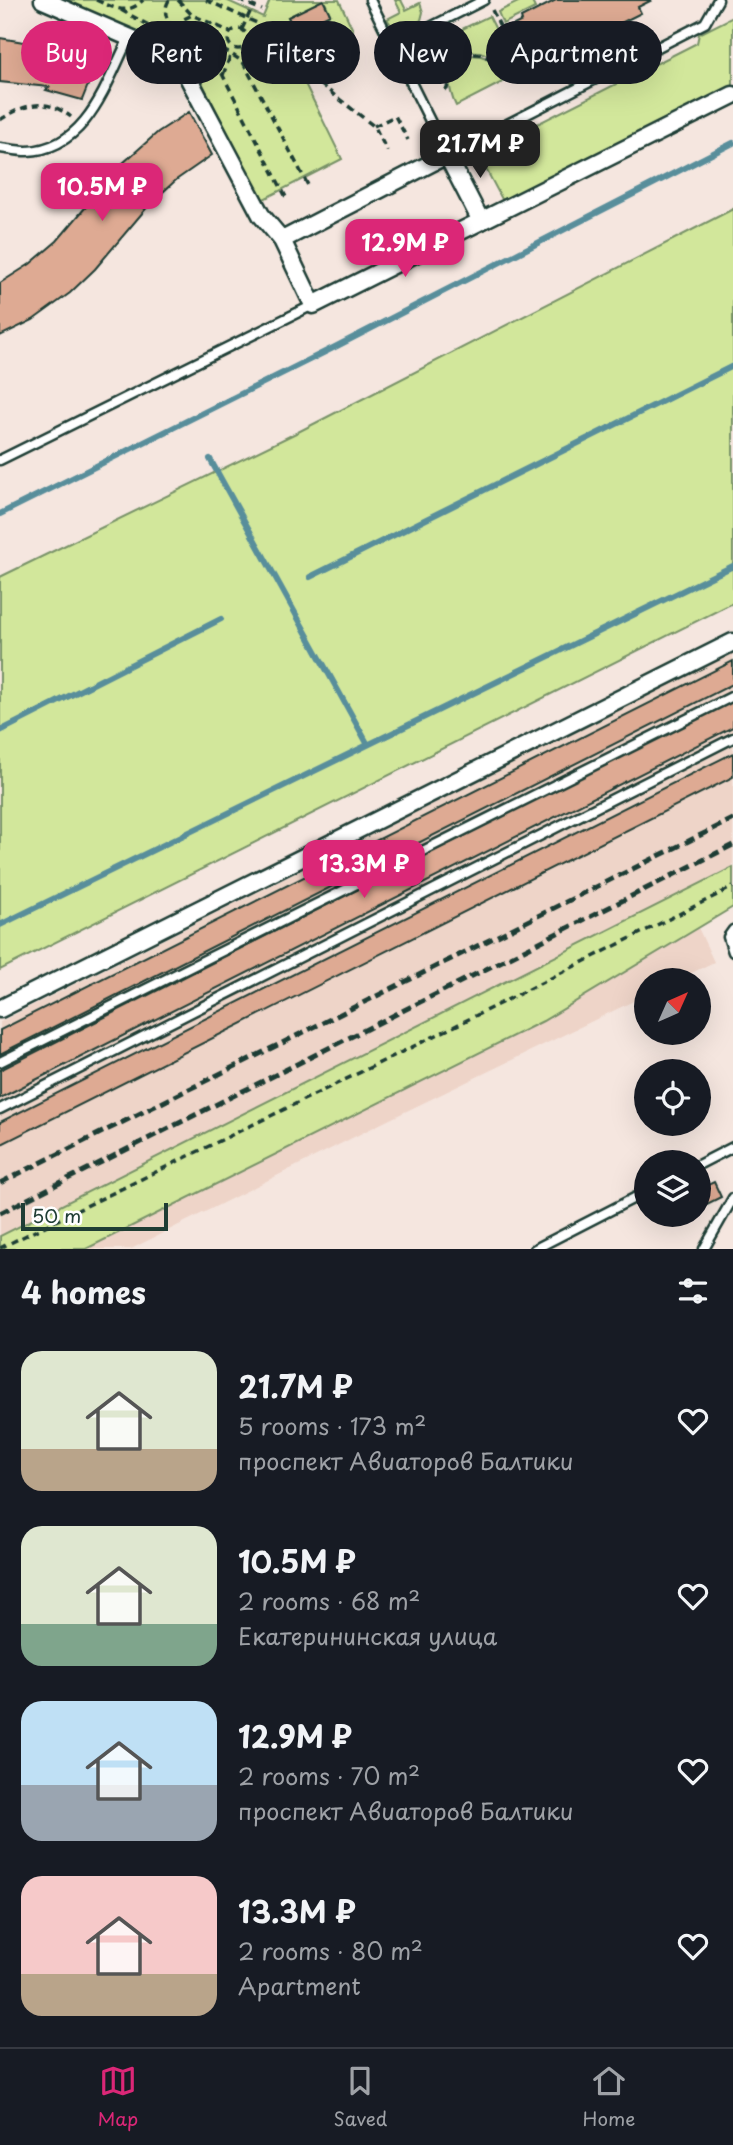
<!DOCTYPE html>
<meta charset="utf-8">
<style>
body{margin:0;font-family:"Playpen Sans",sans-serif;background:#242831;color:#f1f3f6;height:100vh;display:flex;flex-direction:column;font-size:26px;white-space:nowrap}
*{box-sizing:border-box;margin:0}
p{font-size:23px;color:#9ea1a6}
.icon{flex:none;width:38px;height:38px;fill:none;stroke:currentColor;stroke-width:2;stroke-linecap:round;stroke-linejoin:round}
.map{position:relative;height:1249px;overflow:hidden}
.panel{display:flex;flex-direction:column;background:#171b24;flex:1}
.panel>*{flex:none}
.banner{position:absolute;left:21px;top:21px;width:691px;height:63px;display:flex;gap:14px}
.needle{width:46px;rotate:45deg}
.buttons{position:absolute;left:634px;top:968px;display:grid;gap:14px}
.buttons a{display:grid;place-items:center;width:77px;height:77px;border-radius:50%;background:#171b24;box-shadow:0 7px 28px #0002;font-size:35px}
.scale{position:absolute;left:21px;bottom:18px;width:147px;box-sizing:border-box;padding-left:7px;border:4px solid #1f3d34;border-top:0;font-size:19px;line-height:24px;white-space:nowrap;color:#1f3d34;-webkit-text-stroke:5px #fff;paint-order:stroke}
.price{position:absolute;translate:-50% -60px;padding:0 16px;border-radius:14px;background:#db2777;color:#fff;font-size:23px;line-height:46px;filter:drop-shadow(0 2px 4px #0008)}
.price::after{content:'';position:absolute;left:50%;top:42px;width:21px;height:16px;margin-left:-10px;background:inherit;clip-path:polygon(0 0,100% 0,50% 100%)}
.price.active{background:#222;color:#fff}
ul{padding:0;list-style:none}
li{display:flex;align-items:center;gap:21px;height:175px;padding:0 21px}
li span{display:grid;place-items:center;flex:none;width:196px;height:140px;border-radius:21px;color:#555}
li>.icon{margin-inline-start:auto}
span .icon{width:84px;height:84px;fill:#fffc;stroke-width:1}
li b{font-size:30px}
h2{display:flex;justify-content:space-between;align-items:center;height:84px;padding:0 21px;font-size:30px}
.chip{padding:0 24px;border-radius:32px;background:#171b24;box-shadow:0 7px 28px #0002;font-size:24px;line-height:63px}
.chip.active{background:#db2777;color:#fff}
.dock{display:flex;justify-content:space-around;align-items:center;height:98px;border-top:2px solid #363941;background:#171b24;font-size:19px;color:#9ea1a6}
.dock a{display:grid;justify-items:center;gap:4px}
.dock .active{color:#db2777}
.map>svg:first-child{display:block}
.built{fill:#eed4c8}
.green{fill:#d2e79b;stroke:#789268;stroke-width:2}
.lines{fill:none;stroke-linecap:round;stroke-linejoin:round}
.stream{stroke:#588e9b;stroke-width:6}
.building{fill:#deaa93;stroke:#1f3d34;stroke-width:2}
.lane-casing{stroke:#1f3d34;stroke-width:13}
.street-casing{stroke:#1f3d34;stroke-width:21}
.path{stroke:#1f3d34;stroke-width:3.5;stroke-dasharray:7 5;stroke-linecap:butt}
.lane{stroke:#fff;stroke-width:8}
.street{stroke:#fff;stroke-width:16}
.rail{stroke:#1f3d34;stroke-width:5;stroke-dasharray:10 5;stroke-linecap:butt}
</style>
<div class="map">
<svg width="733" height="1249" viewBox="0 0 733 1249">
<rect width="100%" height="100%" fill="#f5e6df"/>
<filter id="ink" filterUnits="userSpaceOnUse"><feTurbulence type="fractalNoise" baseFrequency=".0143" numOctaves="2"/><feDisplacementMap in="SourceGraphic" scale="14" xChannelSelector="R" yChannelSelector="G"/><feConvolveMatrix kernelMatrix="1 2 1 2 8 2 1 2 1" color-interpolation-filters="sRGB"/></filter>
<g filter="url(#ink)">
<path class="built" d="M733,653V867L682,893L714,962L677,980H646V995L388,1120L131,1249H0V1022Z"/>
<g class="green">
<path d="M63,0H226L263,17L270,0H323L288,17L296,31L330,14L324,0H339L353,30L299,56L288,49L342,159L262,200L191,61L181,53Z"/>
<path d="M395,0H401L406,10L420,3L423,12L421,20L405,30L393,27L387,19L401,12Z"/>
<path d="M522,0H531L535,8L503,24L498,12Z"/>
<path d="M489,16L514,65L480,52L460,51L455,48L456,32Z"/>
<path d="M733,17V86L504,203L478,154L697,43L699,34Z"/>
<path d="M459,54L481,56L516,69L518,74L456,106C449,92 444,65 459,54Z"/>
<path d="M733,209V603L0,970V577L300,431Z"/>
<path d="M733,867V907L543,1021L86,1249H0V1236Z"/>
</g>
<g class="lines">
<g class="stream">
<path d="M210,459L367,743"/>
<path d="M0,514L335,347L733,143"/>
<path d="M310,577L733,366"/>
<path d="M0,731L221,619"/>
<path d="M0,925L733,566"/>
</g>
</g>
<g class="building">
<path d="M323,0L330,14L295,31L288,17Z"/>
<path d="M556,0H652L638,7L641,13L543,62L541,59L525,67L506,29L522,21L521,18Z"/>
<path d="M0,38L59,48L98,60L82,100L46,90L49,87L0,82Z"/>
<path d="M189,112L212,155L176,180L149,205L95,269L70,293L33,320L0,336V283L30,264L57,241L123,163L158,132Z"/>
<path d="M733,661V684L0,1054V1030Z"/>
<path d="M733,700V727L0,1098V1070Z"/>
<path d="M733,753V777L0,1145V1122Z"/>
<path d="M714,1182L721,1197L707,1204L699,1189Z"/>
</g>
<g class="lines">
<g class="lane-casing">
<g id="lane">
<path d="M370,0L447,155L705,23L718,0"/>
<path d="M393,46L484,0"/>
<path d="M0,148C9,149 18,151 27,151C87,149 106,84 129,38"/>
<path d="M0,460L313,305"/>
<path d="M733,930L728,937L733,952"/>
<path d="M0,1062L733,696"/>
<path d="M0,1109L733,738"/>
<path d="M698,1165L733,1147"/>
<path d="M535,1249L646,1192"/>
<path d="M704,1249L733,1198"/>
</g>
</g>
<g class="street-casing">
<g id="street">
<path d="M43,0L163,52L181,64L261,215L282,240L313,305L733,95"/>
<path d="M282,240L447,155L481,221"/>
<path d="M0,1009L733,642"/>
</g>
</g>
<g class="path">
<path d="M96,0C114,8 128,16 143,0"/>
<path d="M169,0C163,11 165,19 174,28L231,54L243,62L310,189"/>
<path d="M178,0L192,15"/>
<path d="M206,0L259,24L268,32L292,62L375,127L387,151"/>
<path d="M239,0L262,10"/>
<path d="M121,10L152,27"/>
<path d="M492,10L526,79"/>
<path d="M178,29L184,19L192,15L231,32"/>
<path d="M242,29L253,6"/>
<circle cx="238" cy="39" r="10"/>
<path d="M245,46L266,76"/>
<path d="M194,53L215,62L219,68L288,201"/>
<path d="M426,54H479L514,68L519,66"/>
<path d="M223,75L231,54"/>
<path d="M445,90L447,89L455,33L453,30"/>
<path d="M0,120C25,104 46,97 71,117"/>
<path d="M374,126L395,116L408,140"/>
<path d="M0,1248L451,1028L733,887"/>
</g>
<use href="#lane" class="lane"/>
<use href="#street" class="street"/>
<g class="rail">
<path d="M0,1183L733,819"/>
<path d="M0,1213L733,845"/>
</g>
</g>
</g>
</svg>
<div class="buttons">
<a><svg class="needle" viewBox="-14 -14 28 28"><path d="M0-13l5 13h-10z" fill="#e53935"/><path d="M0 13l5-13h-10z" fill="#9ea1a6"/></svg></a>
<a><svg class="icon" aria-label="locate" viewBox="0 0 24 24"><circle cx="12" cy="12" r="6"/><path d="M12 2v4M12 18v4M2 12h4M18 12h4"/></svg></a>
<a><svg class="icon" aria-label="layers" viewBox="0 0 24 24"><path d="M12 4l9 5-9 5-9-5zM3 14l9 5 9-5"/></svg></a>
</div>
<div class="scale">50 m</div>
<b class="price active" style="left:480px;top:180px">21.7M ₽</b>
<b class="price" style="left:102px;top:223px">10.5M ₽</b>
<b class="price" style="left:405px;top:279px">12.9M ₽</b>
<b class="price" style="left:364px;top:900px">13.3M ₽</b>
<div class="banner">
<a class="chip active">Buy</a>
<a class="chip">Rent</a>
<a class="chip">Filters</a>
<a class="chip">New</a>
<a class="chip">Apartment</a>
</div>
</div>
<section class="panel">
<h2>4 homes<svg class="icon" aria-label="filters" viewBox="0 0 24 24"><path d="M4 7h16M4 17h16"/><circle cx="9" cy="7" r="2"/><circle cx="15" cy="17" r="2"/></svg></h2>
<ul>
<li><span style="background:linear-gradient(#dfe7d0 70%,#b9a48a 0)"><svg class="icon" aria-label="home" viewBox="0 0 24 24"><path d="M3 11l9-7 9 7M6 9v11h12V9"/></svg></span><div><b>21.7M ₽</b><p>5 rooms · 173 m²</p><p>проспект Авиаторов Балтики</p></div><svg class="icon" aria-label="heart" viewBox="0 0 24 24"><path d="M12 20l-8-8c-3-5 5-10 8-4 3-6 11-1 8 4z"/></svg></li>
<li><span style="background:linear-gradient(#dfe7d0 70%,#7fa58c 0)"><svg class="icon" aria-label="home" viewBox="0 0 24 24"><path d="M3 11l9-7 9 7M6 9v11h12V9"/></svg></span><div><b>10.5M ₽</b><p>2 rooms · 68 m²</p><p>Екатерининская улица</p></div><svg class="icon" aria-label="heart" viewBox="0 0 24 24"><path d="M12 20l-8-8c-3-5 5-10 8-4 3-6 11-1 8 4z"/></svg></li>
<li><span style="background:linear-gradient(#bfe0f5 60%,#9aa5b1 0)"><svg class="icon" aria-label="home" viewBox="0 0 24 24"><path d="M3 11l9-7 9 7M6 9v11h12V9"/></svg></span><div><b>12.9M ₽</b><p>2 rooms · 70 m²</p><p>проспект Авиаторов Балтики</p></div><svg class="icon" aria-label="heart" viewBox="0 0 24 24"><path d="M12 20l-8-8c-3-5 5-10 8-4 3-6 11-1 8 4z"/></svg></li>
<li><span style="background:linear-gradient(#f6c9c9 70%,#b9a48a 0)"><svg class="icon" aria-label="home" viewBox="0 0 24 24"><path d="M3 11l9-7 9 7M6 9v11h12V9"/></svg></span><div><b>13.3M ₽</b><p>2 rooms · 80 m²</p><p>Apartment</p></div><svg class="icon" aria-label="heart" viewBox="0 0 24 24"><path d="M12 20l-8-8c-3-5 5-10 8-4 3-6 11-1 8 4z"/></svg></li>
</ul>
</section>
<nav class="dock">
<a class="active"><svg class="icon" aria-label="map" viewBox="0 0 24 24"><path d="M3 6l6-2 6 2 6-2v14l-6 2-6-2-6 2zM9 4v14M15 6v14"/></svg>Map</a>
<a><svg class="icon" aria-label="saved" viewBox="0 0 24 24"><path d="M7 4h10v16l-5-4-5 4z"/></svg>Saved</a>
<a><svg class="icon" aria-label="home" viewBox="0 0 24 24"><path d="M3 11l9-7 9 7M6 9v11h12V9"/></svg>Home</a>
</nav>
